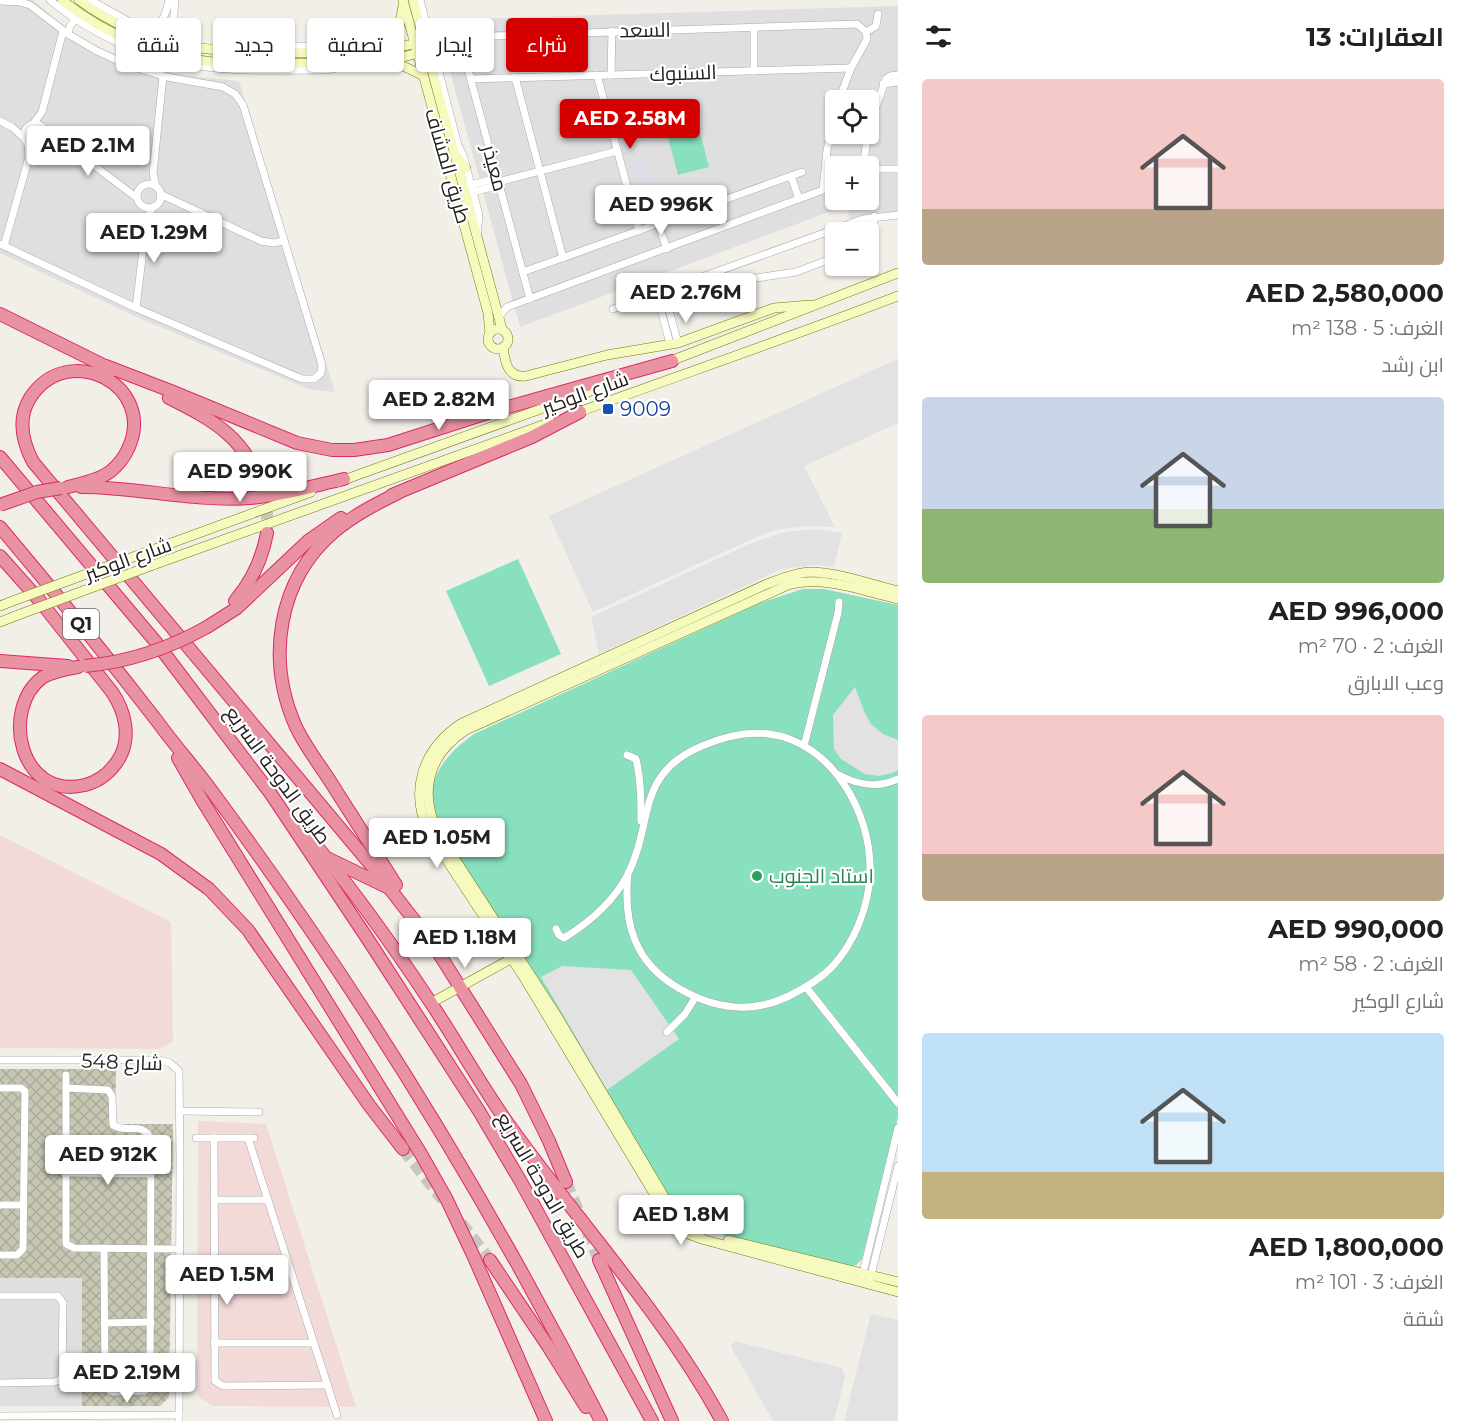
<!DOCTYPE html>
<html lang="ar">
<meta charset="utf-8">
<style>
body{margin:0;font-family:Montserrat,Cairo,sans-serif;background:#f2f2f2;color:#202124;direction:rtl;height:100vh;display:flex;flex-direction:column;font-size:22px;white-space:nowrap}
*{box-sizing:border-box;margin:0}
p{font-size:20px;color:#757577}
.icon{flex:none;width:33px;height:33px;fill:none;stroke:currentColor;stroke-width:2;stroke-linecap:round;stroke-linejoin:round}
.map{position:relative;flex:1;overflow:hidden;direction:ltr}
.side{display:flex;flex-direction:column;background:#fff;width:570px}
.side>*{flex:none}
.hud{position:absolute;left:18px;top:18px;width:570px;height:54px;direction:rtl;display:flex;gap:12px}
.buttons{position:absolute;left:825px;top:90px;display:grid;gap:12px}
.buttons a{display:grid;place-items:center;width:54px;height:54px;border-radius:6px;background:#fff;box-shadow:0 2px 4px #0004;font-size:30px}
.price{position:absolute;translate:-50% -51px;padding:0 14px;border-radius:6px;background:#fff;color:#222;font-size:20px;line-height:39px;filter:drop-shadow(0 2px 3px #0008)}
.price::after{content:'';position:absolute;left:50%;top:36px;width:18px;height:14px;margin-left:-9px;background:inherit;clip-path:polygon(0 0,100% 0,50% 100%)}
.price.current{background:#d40000;color:#fff}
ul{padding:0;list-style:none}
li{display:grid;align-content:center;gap:12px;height:318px;padding:0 24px}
li span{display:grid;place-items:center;height:186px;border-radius:6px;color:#555}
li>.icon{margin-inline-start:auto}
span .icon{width:108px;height:108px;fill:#fffc;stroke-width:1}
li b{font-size:26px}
h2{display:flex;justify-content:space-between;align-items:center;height:72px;padding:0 24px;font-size:26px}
.tag{padding:0 21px;border-radius:6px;background:#fff;box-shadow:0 2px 4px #0004;font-size:21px;line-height:54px}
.tag.current{background:#d40000;color:#fff}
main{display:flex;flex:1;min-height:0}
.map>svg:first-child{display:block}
.residential{fill:#e0dfdf;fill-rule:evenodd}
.commercial{fill:#f2dad9}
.construction{fill:url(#construction-cross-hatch)}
.pitch{fill:#88e0be}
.parking{fill:#e2e2e2}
.plaza{fill:#dddde8}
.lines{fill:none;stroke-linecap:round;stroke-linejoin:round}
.highway-tunnel{stroke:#c8c6c1;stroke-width:12;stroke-dasharray:12 6;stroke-linecap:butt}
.street-casing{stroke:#a9a9a9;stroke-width:8}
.secondary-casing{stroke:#707d05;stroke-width:10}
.highway-casing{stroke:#dc2a67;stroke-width:14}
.street{stroke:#fff;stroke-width:7}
.secondary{stroke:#f7fabf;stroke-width:9}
.highway{stroke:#e892a2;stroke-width:12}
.secondary-bridge-casing{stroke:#707d05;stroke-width:10;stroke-linecap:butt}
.highway-bridge-casing{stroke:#dc2a67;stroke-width:14;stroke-linecap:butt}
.secondary-bridge{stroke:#f7fabf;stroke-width:9}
.highway-bridge{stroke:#e892a2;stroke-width:12}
.transit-dot{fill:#1a4fb4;stroke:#fff;stroke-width:2}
.leisure-dot{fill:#2e9e5b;stroke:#fff;stroke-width:2}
.labels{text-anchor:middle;stroke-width:4.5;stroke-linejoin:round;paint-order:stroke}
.shield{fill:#fff;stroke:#646464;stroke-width:1.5}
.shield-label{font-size:18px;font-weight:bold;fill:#222}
.street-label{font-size:20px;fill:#222;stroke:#fff}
.transit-label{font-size:20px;fill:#164399;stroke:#fff;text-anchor:start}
.leisure-label{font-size:20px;fill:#27864d;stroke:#fff;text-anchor:start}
</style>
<main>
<section class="side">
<h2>العقارات: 13<svg class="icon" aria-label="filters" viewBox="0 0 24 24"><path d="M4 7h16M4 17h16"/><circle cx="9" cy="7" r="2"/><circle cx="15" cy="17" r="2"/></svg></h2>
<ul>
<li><span style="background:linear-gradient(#f6c9c9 70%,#b9a48a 0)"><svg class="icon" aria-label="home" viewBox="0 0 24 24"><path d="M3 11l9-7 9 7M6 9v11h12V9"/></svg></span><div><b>AED 2,580,000</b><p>الغرف: 5 · 138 m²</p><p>ابن رشد</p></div></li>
<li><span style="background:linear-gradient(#c9d6e8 60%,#8fb573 0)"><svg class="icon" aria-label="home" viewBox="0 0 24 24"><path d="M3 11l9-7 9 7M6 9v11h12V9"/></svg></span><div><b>AED 996,000</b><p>الغرف: 2 · 70 m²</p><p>وعب الابارق</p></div></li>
<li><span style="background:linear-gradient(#f6c9c9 75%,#b9a48a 0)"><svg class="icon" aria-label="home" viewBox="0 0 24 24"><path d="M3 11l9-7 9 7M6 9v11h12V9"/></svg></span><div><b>AED 990,000</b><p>الغرف: 2 · 58 m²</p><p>شارع الوكير</p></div></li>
<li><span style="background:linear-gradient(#bfe0f5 75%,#c2b280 0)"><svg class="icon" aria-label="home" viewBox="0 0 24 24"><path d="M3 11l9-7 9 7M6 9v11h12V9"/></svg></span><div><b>AED 1,800,000</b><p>الغرف: 3 · 101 m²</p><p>شقة</p></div></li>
</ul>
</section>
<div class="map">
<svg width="898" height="1421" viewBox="0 0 898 1421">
<defs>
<pattern id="construction-cross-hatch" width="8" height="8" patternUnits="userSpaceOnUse" patternTransform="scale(1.5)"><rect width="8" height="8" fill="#c7c7b4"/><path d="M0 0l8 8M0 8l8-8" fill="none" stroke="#abab9a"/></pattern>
</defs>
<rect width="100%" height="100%" fill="#f2efe9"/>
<g class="residential">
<path d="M0,0H33L55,19L77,35L111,54L141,65L181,75L239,81L335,392L308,389L139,318L0,253Z"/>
<path d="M898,6V217L849,219L848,205L520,327L436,20ZM836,100H868V134H836ZM836,166H868V200H836Z"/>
<rect x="0" y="1278" width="82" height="128"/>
</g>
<g class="commercial">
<path d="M0,835L171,922L173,1041L160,1049L0,1048Z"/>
<path d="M198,1121L266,1124L356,1407L212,1406L197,1396Z"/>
</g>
<path class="construction" d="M0,1069H116L115,1124H173L169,1397L160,1406H82V1278H0Z"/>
<g class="pitch">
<path d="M694,111L697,122L672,129L669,118Z"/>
<path d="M698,125L709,167L678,175L667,134Z"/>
<path d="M518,559L561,654L489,686L446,591Z"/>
<path d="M803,589H824L898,605V1117L862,1259L856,1265L848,1267L709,1231L690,1224L677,1213L440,828C437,820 433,810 432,800C430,771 453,749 474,734L760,603Z"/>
</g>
<g class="parking">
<path d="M898,359V423L804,466L835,527L802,526L776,530L761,535L593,612L549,516Z"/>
<path d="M814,529L842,533L834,567L816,565L782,569L599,654L591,617L754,542L785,532Z"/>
<path d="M855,687L864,711L871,724L883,734L898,740V770L892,773L879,776L865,774L841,759L834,749L833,715Z"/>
<path d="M562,966L631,970L679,1039L607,1090L541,977Z"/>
<path d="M871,1314L898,1320V1421H844Z"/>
<path d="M734,1341L842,1368L845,1377L834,1421H773L731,1347Z"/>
</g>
<path class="plaza" d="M644,160L649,166L653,183L638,187L632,163Z"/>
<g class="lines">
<g class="highway-tunnel">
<path d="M263,490L267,505V533"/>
<path d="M403,1149L443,1200"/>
<path d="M566,1182L599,1260"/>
<path d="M461,1223L490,1260"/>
</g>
<g class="street-casing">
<g id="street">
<path d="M50,0C92,35 145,59 199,66C239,72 281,70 322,70L333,69L342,65"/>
<path d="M90,0L137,26L192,42"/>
<path d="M175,0L173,26L177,39"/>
<path d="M420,0L458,145L463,155L479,215L477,235"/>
<path d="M0,1L20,2L30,5L68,34L97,51L130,66L167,77L223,87L235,94L243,105L322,365L321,373L314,379H302L136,308L0,244"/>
<path d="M754,27V71"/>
<path d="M149,31C163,24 166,14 169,0"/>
<path d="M866,32L876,26L878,14"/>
<path d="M68,34L70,26L76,19"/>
<path d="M459,36L530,299"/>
<path d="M430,38L857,24L866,32L867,39L851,68L839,100"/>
<path d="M218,46H315L332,44L341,48L348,53"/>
<path d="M597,75L639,231"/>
<path d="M611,75L612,31"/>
<path d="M515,77L563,258"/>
<path d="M471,79L851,68"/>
<path d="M883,84L898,82"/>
<path d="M0,121L12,127L24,138"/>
<circle cx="35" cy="135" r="11"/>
<path d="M33,124L42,112L63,31"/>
<path d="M868,129L886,79L890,76L898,75"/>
<path d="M46,133L58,143L80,155L137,198"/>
<path d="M863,166L868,134"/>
<path d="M868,169H898"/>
<path d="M791,176L799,199"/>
<path d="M498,182L617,151"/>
<circle cx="149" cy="196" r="12"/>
<path d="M471,185L497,178"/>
<path d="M156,187L153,173L163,76"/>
<path d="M473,192L499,185"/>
<path d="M160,194L261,241L273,243L284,241"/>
<path d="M658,224L667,249"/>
<path d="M868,244L874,238V216"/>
<path d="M4,246L29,157L28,143"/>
<path d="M523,272L802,172"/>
<path d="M677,290L796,272L836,257"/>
<path d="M666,292H664L678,343"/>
<path d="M657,295L670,344"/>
<path d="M136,308L147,217L153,207"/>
<path d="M613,309L863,219L898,215"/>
<path d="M498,318L507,307L823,190L827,150L836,111"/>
<path d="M804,746L838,613L839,602"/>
<path d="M627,755L636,759C641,780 641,800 641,821"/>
<path d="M839,775C858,785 877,789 898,779"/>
<path d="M556,929L559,935L564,938C590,922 614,901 628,874C654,822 635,774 702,746C723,737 746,731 769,734C832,742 872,813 870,873C869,907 854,944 831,968C819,980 803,989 789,996C752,1014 715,1009 680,989C634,963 623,923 628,873"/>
<path d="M806,987L898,1103"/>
<path d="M667,1032L685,1014L695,998"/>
<path d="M0,1060H159L170,1063L179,1071L180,1159L179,1421"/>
<path d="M66,1075V1244L74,1248L180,1249"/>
<path d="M0,1088H21L25,1091L23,1249L17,1255H0"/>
<path d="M66,1088L108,1090L112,1096L113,1125C126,1134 143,1121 151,1139L150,1382L145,1391L114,1392L110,1391L105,1385L104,1248"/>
<path d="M180,1111L259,1112"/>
<path d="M196,1138H254"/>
<path d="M214,1138L215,1381L223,1386L327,1385"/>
<path d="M248,1138L337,1415"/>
<path d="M65,1173L151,1174"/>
<path d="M214,1200H268"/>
<path d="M0,1205H24"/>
<path d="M180,1260H215"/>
<path d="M862,1277L898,1128"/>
<path d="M870,1279L898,1166"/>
<path d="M0,1296H58L63,1303L62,1375L60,1380L54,1382L0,1383"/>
<path d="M104,1323L151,1322"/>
<path d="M214,1343H313"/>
<path d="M0,1416L179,1415"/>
</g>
</g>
<g class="secondary-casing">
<g id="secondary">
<path d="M62,0C104,34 158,57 213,62C240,64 268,63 295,63C322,63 350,65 377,62C394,60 410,55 426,51"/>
<path d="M79,0C148,51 210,51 292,53C341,53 376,55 424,41"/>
<path d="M403,0L488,313L490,333"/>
<path d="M413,0L502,329"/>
<path d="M392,50L397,39L403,6"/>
<path d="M386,62L403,66L422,75"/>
<path d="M454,153L466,168"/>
<circle cx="498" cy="339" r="10"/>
<path d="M503,347C505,363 508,378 526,376L607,355L678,343L774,308L810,305"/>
<path d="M668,362L898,273"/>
<path d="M576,413C683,374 791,337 898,296"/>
<path d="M338,482L613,383"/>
<path d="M144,553L311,492"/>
<path d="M153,565L551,422"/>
<path d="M898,591C869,584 838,572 809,572C794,573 780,579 767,584L462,723C422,749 408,792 430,835L523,976L671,1222L685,1233L705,1240L898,1292"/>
<path d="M0,606L10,602"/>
<path d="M0,622L18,615"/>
<path d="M431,1003L516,956"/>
<path d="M701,1232L683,1223L675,1215L557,1016L440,836C418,795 427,755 466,730L788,585C824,575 862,591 898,599"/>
<path d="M728,1240L898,1282"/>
</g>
</g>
<g class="highway-casing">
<g id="highway">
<path d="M0,314L113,370"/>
<path d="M106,366L171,391L297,443L332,450H354L388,445L494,411L672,361"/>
<path d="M169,398C215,421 246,438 263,490"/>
<path d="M0,457L155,641L271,794L367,938L479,1111L521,1182L652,1421"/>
<path d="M68,487C83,483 99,480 111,471C118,465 124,458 128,449C158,386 68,339 30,398C17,419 22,441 33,462L376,871L435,947"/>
<path d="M81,487C137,487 194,502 250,498C282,495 313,486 344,479"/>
<path d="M392,495L532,437L580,412"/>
<path d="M0,527C54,591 106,655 157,721C175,746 196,769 214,794C360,991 490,1203 601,1421"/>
<path d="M0,556L40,601L112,692C125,711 131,736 120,757C112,771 100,781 85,785C19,801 0,708 43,677C54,671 66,669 78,667"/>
<path d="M235,601C252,581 262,560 267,533"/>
<path d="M207,627L237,608L308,541L341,518"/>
<path d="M0,661L68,666"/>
<path d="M178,758L202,800L421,1154L447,1200L473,1255L546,1421"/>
<path d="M0,769L161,854L209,889L248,930L369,1105L403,1149"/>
<path d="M304,831C350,885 392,944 431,1003C457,1042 480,1084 507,1122C578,1222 663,1313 722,1421"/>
<path d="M329,859L387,887"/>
<path d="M396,885C375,851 352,816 330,781C319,764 305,746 296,727C266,660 277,580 335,531C354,515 376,504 398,493"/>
<path d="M431,941L521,1084L549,1141L566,1182"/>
<path d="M490,1260L548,1346L586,1407"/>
<path d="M599,1260L672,1421"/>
</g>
</g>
<use href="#street" class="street"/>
<use href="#secondary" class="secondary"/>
<use href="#highway" class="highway"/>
<g class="secondary-bridge-casing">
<g id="secondary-bridge">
<path d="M10,602L144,553"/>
<path d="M18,615L153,565"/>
</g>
</g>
<g class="highway-bridge-casing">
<g id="highway-bridge">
<path d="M0,505L37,492L61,488"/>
<path d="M85,666C129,662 168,649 207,627"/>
</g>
</g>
<use href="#secondary-bridge" class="secondary-bridge"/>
<use href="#highway-bridge" class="highway-bridge"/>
</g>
<rect class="transit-dot" x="602" y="403" width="12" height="12" rx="3"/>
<circle class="leisure-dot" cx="757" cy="876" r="6"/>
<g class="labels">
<rect class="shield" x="63" y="609" width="36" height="30" rx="4.5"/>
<g class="shield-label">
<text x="81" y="630">Q1</text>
</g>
<g class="street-label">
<text transform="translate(645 30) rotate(-1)" y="7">السعد</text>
<text transform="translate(683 73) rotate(-2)" y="7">السنبوك</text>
<text transform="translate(448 166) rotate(74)" y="7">طريق المشاف</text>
<text transform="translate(495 168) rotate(75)" y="7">معيذر</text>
<text transform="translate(585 393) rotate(-20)" y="7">شارع الوكير</text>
<text transform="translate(128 559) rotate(-20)" y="7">شارع الوكير</text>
<text transform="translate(278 775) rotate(54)" y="7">طريق الدوحة السريع</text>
<text transform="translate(122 1062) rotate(2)" y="7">شارع 548</text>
<text transform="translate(543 1185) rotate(60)" y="7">طريق الدوحة السريع</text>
</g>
<g class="transit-label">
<text x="620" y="416">9009</text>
</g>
<g class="leisure-label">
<text x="769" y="883">استاد الجنوب</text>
</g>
</g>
</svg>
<div class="buttons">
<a><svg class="icon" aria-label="locate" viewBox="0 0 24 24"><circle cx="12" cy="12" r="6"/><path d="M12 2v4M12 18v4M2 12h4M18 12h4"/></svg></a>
<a>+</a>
<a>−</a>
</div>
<b class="price current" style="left:630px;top:150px">AED 2.58M</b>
<b class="price" style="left:88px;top:177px">AED 2.1M</b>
<b class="price" style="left:661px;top:236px">AED 996K</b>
<b class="price" style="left:154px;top:264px">AED 1.29M</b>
<b class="price" style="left:686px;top:324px">AED 2.76M</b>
<b class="price" style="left:439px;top:431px">AED 2.82M</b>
<b class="price" style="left:240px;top:503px">AED 990K</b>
<b class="price" style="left:437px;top:869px">AED 1.05M</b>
<b class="price" style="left:465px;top:969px">AED 1.18M</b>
<b class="price" style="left:108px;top:1186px">AED 912K</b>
<b class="price" style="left:681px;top:1246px">AED 1.8M</b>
<b class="price" style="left:227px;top:1306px">AED 1.5M</b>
<b class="price" style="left:127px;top:1404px">AED 2.19M</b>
<div class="hud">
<a class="tag current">شراء</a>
<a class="tag">إيجار</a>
<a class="tag">تصفية</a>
<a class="tag">جديد</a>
<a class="tag">شقة</a>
</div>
</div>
</main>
